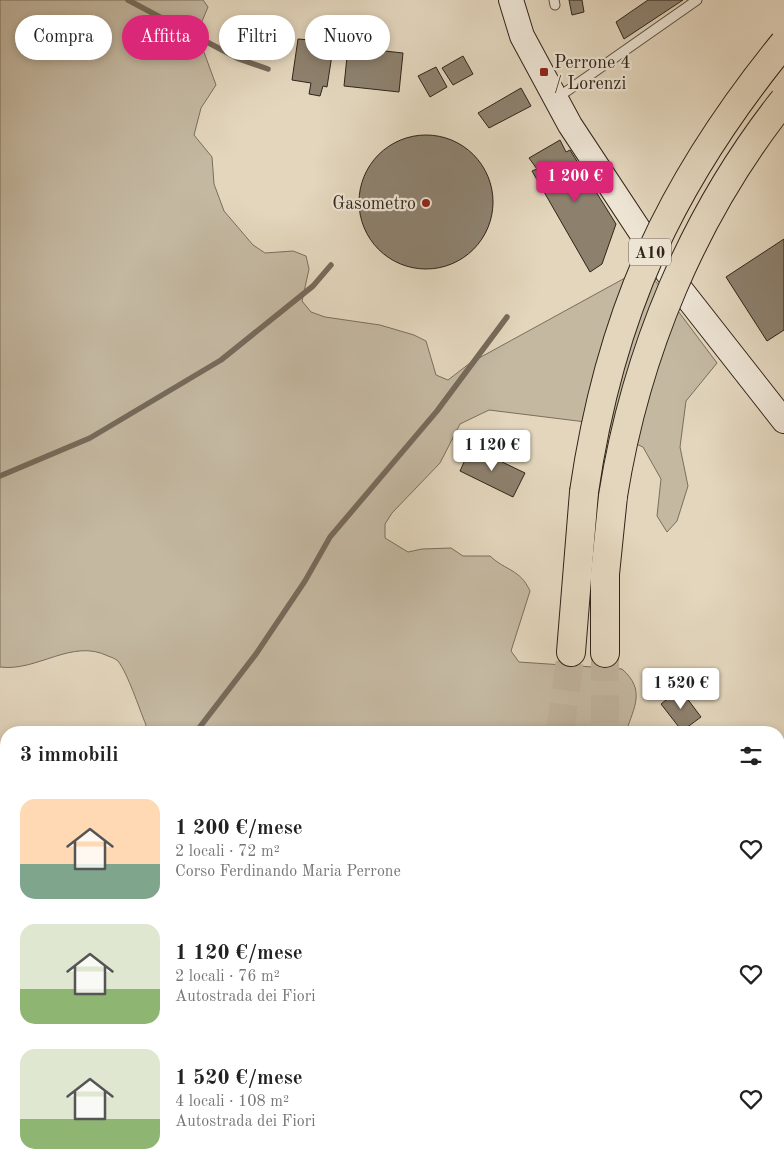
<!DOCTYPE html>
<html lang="it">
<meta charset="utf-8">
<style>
body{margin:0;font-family:"Old Standard TT",serif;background:#f2f2f2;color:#222;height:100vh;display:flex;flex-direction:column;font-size:19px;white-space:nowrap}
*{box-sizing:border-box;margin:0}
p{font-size:16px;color:#767676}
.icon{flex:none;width:28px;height:28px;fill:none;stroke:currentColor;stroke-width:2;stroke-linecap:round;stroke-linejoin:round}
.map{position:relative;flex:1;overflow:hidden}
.side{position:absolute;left:0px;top:726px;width:785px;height:446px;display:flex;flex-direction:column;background:#fff;border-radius:20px 20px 0 0;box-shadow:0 2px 8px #0003}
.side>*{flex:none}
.guide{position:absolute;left:15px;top:15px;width:500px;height:45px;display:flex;gap:10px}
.price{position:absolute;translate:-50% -42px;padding:0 11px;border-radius:5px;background:#fff;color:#222;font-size:16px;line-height:32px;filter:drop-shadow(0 1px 2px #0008)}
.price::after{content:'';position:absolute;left:50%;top:30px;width:15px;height:11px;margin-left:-8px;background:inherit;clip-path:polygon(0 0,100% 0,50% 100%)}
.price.active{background:#db2777;color:#fff}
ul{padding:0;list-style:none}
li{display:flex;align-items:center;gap:15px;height:125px;padding:0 20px}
li span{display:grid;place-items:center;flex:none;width:140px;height:100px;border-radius:15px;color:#555}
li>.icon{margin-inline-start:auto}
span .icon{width:60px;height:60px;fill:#fffc;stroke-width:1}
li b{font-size:21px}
h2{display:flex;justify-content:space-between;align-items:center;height:60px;padding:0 20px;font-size:21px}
.tag{padding:0 18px;border-radius:22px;background:#fff;box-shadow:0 2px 8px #0003;font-size:18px;line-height:45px}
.tag.active{background:#db2777;color:#fff}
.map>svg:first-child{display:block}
.green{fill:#c4b8a1;stroke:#7a6e5d}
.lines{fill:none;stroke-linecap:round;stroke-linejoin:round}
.stream{stroke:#766a5a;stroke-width:5.5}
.building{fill:#8d816e;stroke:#2f2419}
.highway-tunnel{stroke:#bfb29c;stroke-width:28;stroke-dasharray:28 14;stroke-linecap:butt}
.lane-casing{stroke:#5c5042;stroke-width:11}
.street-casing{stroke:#5c5042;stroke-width:19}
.secondary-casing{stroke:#2f2419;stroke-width:26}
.highway-casing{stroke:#2f2419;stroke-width:30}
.lane{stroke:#ede4d4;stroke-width:9}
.street{stroke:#ede4d4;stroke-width:16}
.secondary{stroke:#ede4d4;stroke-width:24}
.highway{stroke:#e3d6bd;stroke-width:28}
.highway-bridge-casing{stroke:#2f2419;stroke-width:30;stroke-linecap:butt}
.highway-bridge{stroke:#e3d6bd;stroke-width:28}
.poi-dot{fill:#8f2418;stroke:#ede4d4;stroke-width:2}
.labels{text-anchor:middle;stroke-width:4.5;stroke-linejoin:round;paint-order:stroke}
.shield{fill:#ede4d4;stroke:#685e51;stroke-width:1}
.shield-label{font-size:16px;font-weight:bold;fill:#2f2419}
.poi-label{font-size:18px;fill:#2f2419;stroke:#ede4d4;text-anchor:start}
</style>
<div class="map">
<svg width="784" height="1172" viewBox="0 0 784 1172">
<rect width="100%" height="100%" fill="#e3d6bd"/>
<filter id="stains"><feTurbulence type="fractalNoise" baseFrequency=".004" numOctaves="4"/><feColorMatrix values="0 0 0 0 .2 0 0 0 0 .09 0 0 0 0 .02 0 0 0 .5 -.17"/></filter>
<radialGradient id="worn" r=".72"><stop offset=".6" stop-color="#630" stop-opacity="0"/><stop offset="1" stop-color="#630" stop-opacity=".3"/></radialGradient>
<g class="green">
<path d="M0,0H203L208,7L197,33L216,85L201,108L194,135L212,157L214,184L224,211L253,245L265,253L293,251L306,256L309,269L302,301L311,312L325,317L380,325L414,335L426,341L436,375L448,380L470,363L645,267L717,363L686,401L680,447L688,486L677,521L667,532L657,516L661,479L643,447L586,422L489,410L460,424L440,463L392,513L385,524V538L408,552L422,549L451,548L463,556H490C506,571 520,569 530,591L511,651L519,662L622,669C646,690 634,707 626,732H146V725C139,708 128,674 118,661C116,659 111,657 108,656C72,638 37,672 0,667Z"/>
<path d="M784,743V884L779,885V764Z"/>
</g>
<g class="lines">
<g class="stream">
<path d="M128,0L239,59L268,69"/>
<path d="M0,476L90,438L221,360L313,286L331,265"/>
<path d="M196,732L256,654L305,581L330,537L437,411L507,317"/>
<path d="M779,785L784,783"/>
<path d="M386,1172L389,1166"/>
</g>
</g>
<g class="building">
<path d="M569,0H582L584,12L572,15Z"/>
<path d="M648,0H683L624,39L616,22Z"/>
<path d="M298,39L334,42L327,87L323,86L320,96L309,94L311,83L292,80Z"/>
<path d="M348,47L403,53L399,92L344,86Z"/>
<path d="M463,56L473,74L453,85L442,68Z"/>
<path d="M436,67L447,87L430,97L418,76Z"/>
<path d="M521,88L531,106L489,128L478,113Z"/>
<circle cx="426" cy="202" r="67"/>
<path d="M560,140L566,152L570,150L616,224L602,264L590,272L532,171L537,169L529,158Z"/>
<path d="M784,239V330L767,341L726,277Z"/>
<path d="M471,447L525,473L513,497L460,471Z"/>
<path d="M680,689L701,717L682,731L661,704Z"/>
<path d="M6,1158V1166H32L34,1172H0V1160Z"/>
<path d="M163,1166H190L194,1172H164L161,1171Z"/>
<path d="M205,1166H238L233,1172H212Z"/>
<path d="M270,1166H324L321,1172H265Z"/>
</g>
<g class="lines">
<g class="highway-tunnel">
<path d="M605,653V732"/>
<path d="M560,732L571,652"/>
<path d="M542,1172V1166"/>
<path d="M599,1172V1166"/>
</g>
<g class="lane-casing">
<g id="lane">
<path d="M554,0L555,5"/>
<path d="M557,98L697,0"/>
<path d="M250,1172L254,1166"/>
</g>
</g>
<g class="street-casing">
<g id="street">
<path d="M0,978L6,980"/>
<path d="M195,1166L202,1172"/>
</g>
</g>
<g class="secondary-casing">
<path id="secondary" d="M511,0L522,36L570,125L667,272L784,421"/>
</g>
<g class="highway-casing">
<g id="highway">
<path d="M571,652L584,492"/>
<path d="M605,653V574L613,496"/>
</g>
</g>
<use href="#lane" class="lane"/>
<use href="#street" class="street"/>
<use href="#secondary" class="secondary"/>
<use href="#highway" class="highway"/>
<g class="highway-bridge-casing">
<g id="highway-bridge">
<path d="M584,492C610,312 670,183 784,43"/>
<path d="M613,496C636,352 693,215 784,100"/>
</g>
</g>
<use href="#highway-bridge" class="highway-bridge"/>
</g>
<g class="poi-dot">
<rect x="539" y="67" width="10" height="10" rx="2.5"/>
<circle cx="426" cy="203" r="5"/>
</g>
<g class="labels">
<rect class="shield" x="629" y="238.5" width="42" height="27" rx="4"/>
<g class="shield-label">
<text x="650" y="258">A10</text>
</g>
<g class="poi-label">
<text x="554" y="68">Perrone 4<tspan x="554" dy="21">/ Lorenzi</tspan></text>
<text x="416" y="209" text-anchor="end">Gasometro</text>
</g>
</g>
<rect width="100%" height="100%" filter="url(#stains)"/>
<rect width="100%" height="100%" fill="url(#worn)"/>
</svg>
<b class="price active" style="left:575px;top:203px">1 200 €</b>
<b class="price" style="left:492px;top:472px">1 120 €</b>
<b class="price" style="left:681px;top:710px">1 520 €</b>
<div class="guide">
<a class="tag">Compra</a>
<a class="tag active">Affitta</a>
<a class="tag">Filtri</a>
<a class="tag">Nuovo</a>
</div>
<section class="side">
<h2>3 immobili<svg class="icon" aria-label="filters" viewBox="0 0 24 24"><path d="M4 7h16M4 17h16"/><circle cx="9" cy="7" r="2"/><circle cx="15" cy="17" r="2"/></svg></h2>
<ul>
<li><span style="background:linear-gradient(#ffd9b3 65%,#7fa58c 0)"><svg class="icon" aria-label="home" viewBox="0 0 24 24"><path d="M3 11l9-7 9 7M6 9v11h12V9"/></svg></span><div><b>1 200 €/mese</b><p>2 locali · 72 m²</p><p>Corso Ferdinando Maria Perrone</p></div><svg class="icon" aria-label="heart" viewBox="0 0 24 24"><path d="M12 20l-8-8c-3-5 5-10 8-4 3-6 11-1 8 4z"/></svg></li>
<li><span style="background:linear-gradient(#dfe7d0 65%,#8fb573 0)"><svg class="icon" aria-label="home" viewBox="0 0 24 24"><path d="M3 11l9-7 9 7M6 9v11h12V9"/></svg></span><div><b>1 120 €/mese</b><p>2 locali · 76 m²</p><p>Autostrada dei Fiori</p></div><svg class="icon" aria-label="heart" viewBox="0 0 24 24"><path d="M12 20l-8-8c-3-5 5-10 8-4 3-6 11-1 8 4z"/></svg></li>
<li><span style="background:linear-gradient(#dfe7d0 70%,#8fb573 0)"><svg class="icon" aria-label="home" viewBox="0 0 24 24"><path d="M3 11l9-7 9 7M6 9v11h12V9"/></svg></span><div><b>1 520 €/mese</b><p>4 locali · 108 m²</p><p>Autostrada dei Fiori</p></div><svg class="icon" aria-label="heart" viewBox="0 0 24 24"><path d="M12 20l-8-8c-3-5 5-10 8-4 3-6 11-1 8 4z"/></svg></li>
</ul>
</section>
</div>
